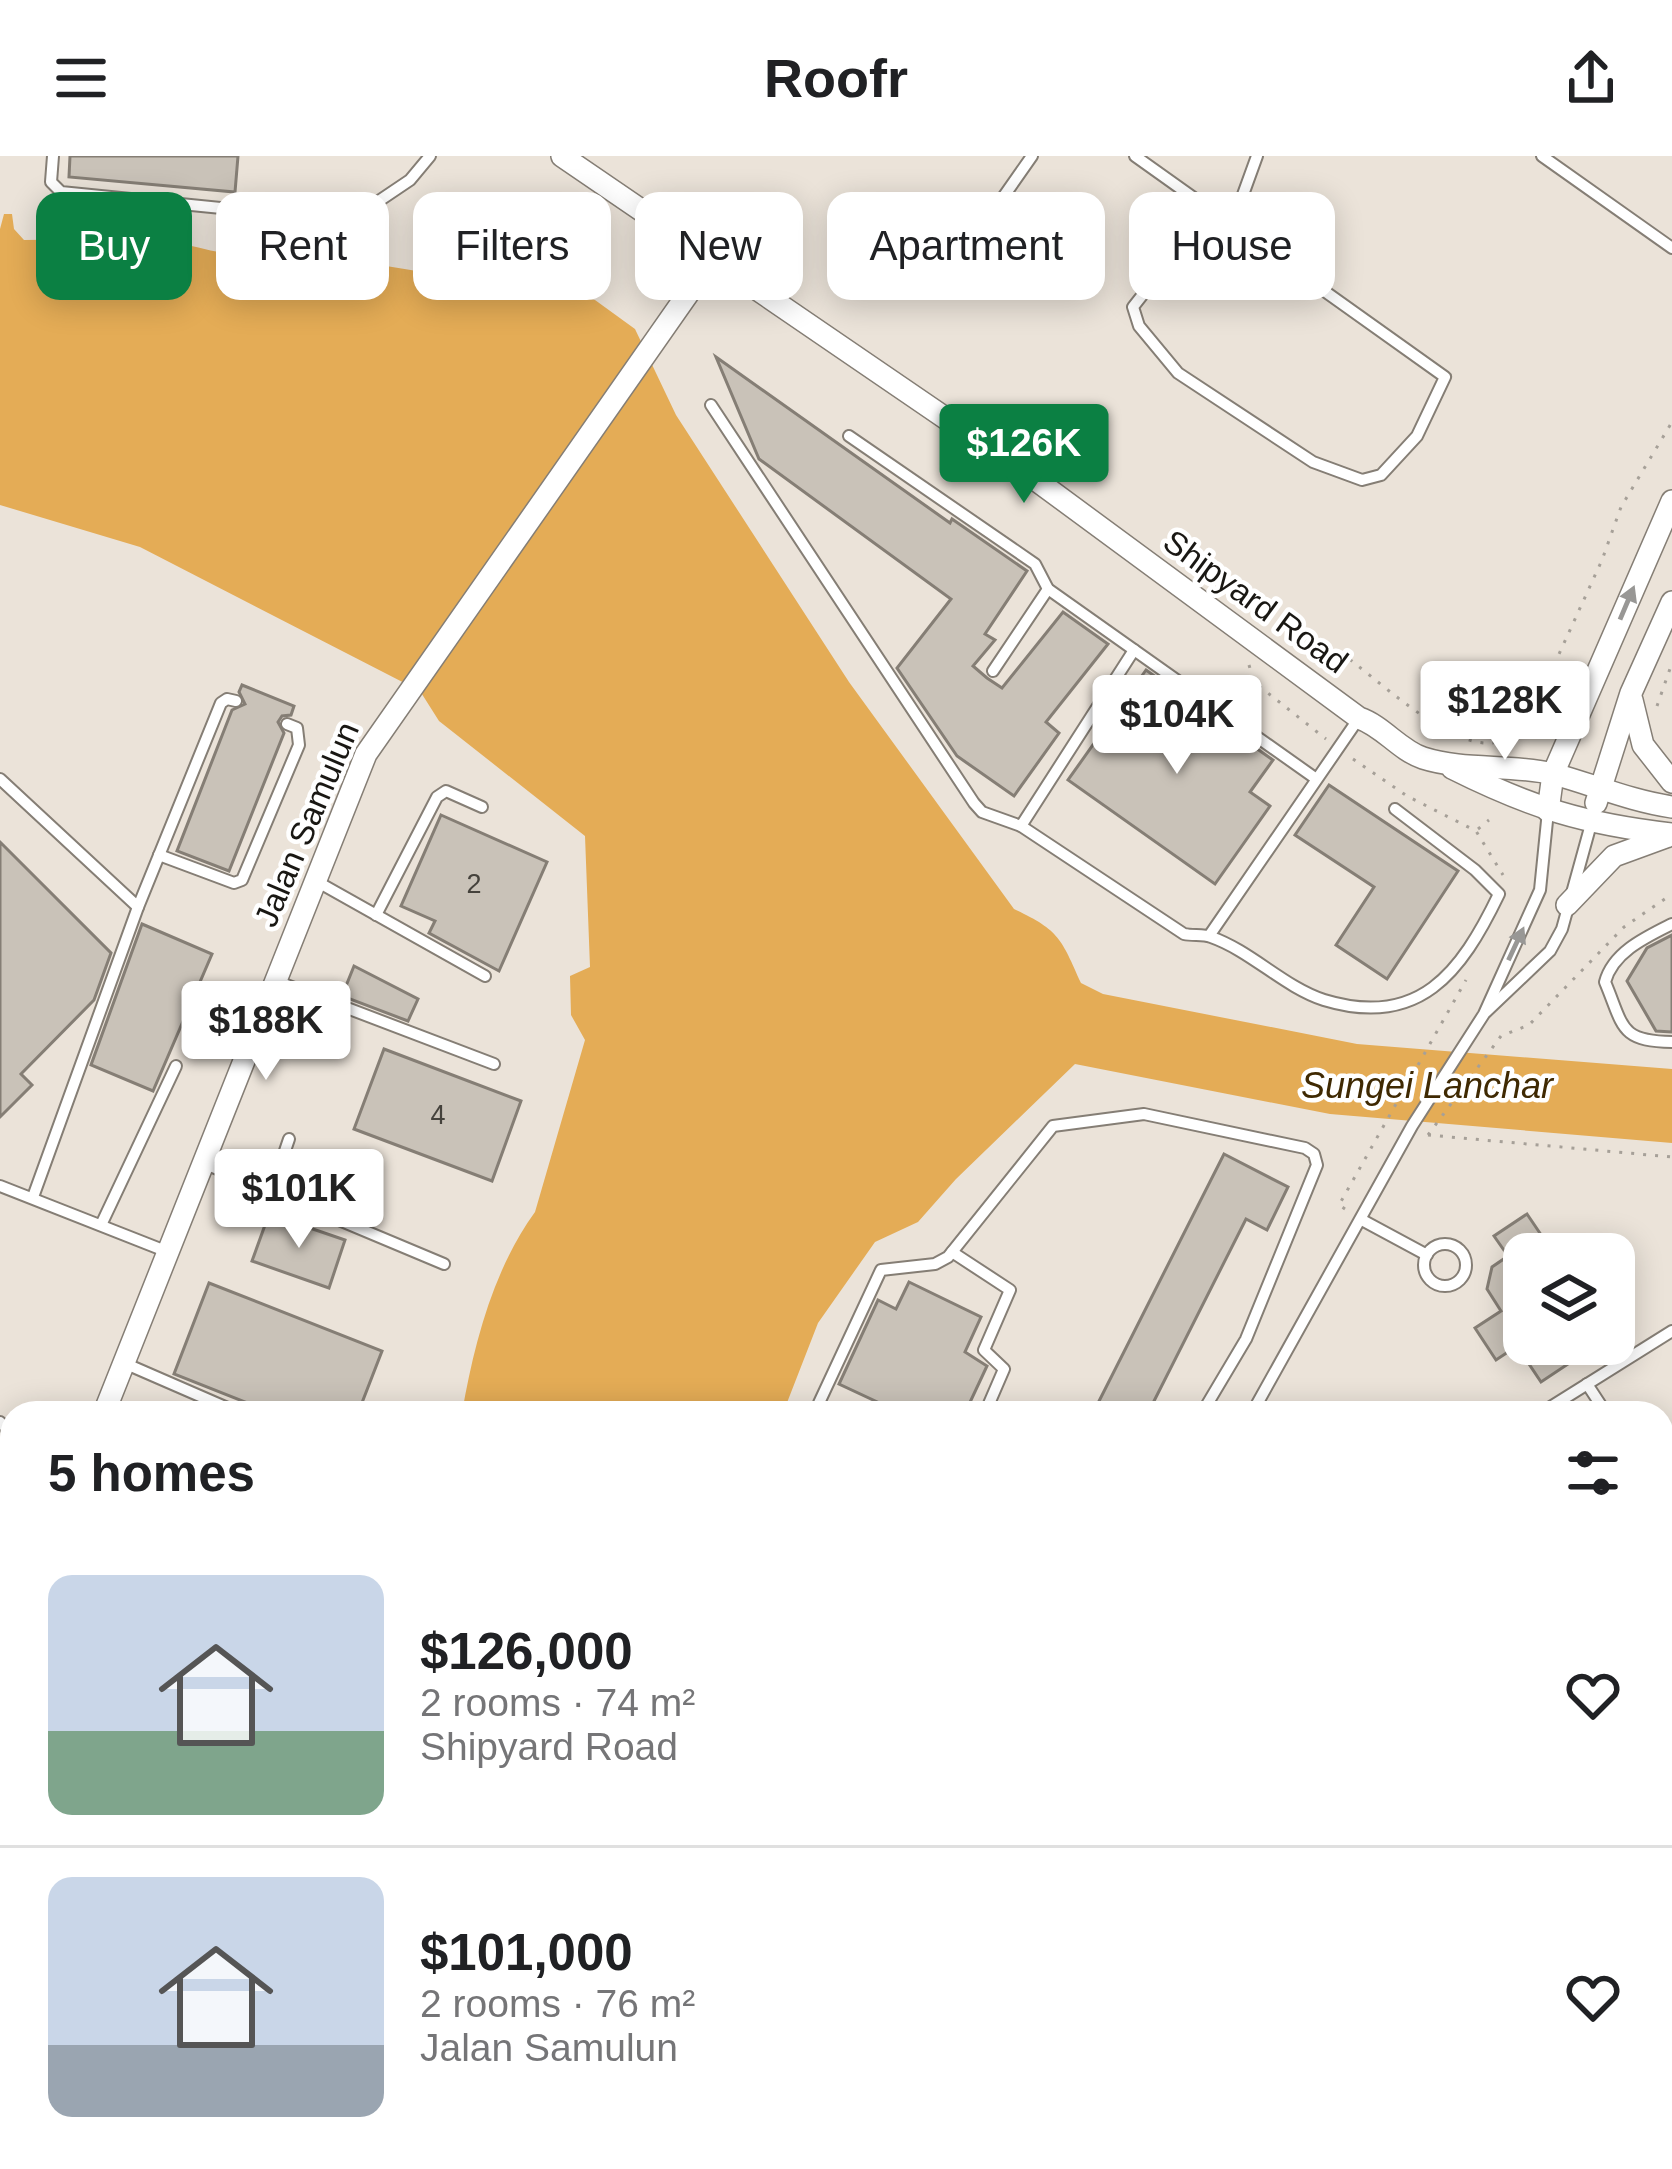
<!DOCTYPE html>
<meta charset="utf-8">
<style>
body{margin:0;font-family:Helvetica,sans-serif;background:#f6f6f6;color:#202124;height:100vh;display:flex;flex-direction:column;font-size:45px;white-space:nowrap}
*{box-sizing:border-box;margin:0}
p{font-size:39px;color:#757577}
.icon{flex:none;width:66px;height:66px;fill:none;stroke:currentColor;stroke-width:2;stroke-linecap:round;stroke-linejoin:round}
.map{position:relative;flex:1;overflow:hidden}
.details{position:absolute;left:0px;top:1245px;width:1674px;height:768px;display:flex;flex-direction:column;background:#fff;border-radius:36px 36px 0 0;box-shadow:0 6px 30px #0003}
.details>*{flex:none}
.hud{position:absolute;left:36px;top:36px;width:1602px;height:108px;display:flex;gap:24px}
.tools{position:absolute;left:1503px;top:1077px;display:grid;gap:24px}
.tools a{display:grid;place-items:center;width:132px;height:132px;border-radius:24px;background:#fff;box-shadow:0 6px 30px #0003;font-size:60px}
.price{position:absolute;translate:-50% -102px;padding:0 27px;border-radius:12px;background:#fff;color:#222;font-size:39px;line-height:78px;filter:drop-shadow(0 3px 6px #0008)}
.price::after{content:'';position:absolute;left:50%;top:72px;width:36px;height:27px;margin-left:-18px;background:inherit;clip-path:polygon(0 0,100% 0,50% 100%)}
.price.active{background:#0b8043;color:#fff}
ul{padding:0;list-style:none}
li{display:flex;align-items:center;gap:36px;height:300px;padding:0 48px}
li+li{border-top:3px solid #e0e0e0}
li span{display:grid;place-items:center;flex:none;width:336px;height:240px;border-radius:24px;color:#555}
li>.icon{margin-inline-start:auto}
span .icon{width:144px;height:144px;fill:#fffc;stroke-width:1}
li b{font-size:51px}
h2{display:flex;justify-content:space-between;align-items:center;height:144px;padding:0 48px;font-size:51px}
.tag{padding:0 42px;border-radius:24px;background:#fff;box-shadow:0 6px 30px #0003;font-size:42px;line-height:108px}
.tag.active{background:#0b8043;color:#fff}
header{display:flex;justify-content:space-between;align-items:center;height:156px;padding:0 48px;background:#fff;font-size:54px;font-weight:600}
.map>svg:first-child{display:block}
.water{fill:#e4ac56}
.building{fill:#c9c2b8;stroke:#857e75;stroke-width:3}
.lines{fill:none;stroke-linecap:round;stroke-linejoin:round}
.service-casing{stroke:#857e75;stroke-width:14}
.minor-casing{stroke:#857e75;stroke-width:24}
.path{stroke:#a6a098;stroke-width:3;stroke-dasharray:3 9;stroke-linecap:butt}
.service{stroke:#fff;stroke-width:10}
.minor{stroke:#fff;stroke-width:21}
.oneway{fill:#989795}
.labels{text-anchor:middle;stroke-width:9;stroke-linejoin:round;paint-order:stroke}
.number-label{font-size:27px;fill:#45423c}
.street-label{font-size:33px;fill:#191713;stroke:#fff}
.water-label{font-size:36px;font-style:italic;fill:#3f2902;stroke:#fff}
</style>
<header><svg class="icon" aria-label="menu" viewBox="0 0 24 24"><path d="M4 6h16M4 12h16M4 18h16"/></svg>Roofr<svg class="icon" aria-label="share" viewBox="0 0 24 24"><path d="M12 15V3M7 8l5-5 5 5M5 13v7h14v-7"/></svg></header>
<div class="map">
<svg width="1672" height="2013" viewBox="0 0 1672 2013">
<rect width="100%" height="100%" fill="#ebe3d9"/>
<g class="water">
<path d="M4,58H12L14,73L24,84C68,84 112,82 156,84C194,86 238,110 276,92L595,144L635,173L676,259L849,526L1014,753C1059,774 1061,782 1081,827L1103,838L1357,888L1672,913V987L1330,958L1075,908L956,1023L918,1066L875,1086L818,1167L783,1257H462C474,1188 493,1114 535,1056L585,884L571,859L570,820L590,811L585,680L439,565L420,535L140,391L0,349V73Z"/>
<path d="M211,2001H650L655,2013H210Z"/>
</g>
<g class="building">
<path d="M70,0H238L235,36L69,21Z"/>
<path d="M716,201L950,367L952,363L1027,415L985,478L995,484L973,510L987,522L1002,532L1063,456L1108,488L1046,566L1059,577L1014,640L957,600L897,512L951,443L759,303Z"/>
<path d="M1146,514L1273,604L1250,636L1270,650L1215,728L1068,624Z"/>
<path d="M242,529L294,550L291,559L282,560L278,566L284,577L229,715L177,695L232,554L245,548L239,536Z"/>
<path d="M1329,629L1458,715L1387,823L1336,789L1374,731L1295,679Z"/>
<path d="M441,659L547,706L499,815L429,777L435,765L401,750Z"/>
<path d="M0,686L111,797L94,844L21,918L32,929L0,961Z"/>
<path d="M142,768L212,798L153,935L91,909Z"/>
<path d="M1672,779V876L1656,875L1627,825L1647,792Z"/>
<path d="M354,810L418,843L408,865L342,840Z"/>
<path d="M384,893L521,945L492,1025L354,973Z"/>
<path d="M1224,998L1288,1031L1267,1074L1246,1063L1148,1257H1093Z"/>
<path d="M269,1058L345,1084L329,1132L252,1105Z"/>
<path d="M1527,1058L1554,1098H1524V1185L1520,1188H1598L1541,1226L1517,1190L1496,1204L1475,1172L1501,1155L1487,1133L1492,1111L1508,1100L1494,1080Z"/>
<path d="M909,1126L981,1161L965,1196L987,1210L965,1257H901L839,1228L878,1144L896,1153Z"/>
<path d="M209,1127L382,1195L358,1257H273L174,1218Z"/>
</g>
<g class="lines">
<g class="service-casing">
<g id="service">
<path d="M53,0L51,26L61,36L300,60"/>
<path d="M1135,0L1445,221L1417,280L1381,319L1362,324L1313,306L1178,217L1139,170L1133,151L1210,53"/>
<path d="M1542,0L1672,92"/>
<path d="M361,57L410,24L430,0"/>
<path d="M1232,69L1257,0"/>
<path d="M957,107L1032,0"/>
<path d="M711,249L974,647L982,656L1021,670L1184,778C1193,780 1203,778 1211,781C1251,795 1284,831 1324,844C1419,873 1461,817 1499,738L1475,714L1395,653"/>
<path d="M849,280L1035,408L1048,433L1315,622"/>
<path d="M993,515L1048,433"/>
<path d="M0,623L138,751"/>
<path d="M1021,670L1134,494"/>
<path d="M159,699L234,727L242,724L299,589L297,572L287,568"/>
<path d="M316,725L485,820"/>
<path d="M376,759L437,641L446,635L482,651"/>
<path d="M1672,768C1646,781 1613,796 1605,826C1624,871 1619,885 1672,886"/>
<path d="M1209,780L1359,562"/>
<path d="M276,825L494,908"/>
<path d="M1486,856L1550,795L1562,773L1591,668"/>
<path d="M203,1007L444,1108"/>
<path d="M0,1030L168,1096"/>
<path d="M271,1036L289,983"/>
<path d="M33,1041L138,751L221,547L227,543L236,545"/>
<path d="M1362,1064L1427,1099"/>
<path d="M101,1069L176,910"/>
<circle cx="1445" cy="1109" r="21"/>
<path d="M952,1096L1010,1134L984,1194L1004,1213L985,1257"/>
<path d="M124,1207L239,1257"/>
<path d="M1587,1228L1606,1257"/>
<path d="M819,1257V1247L881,1114L935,1108L948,1101L1053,970L1144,958L1305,992L1314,998L1317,1009L1246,1183L1202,1257"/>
<path d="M1252,1257L1412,970L1484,858L1540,734L1548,655"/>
<path d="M1541,1257L1672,1175"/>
<path d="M0,1266L12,1278"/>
<path d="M1662,1341L1672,1356"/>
<path d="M1662,1555L1672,1549"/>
<path d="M0,1824L12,1817"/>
<path d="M1085,2001L1086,2013"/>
<path d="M1353,2001L1361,2013"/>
<path d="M736,2013L758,2001"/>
<path d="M857,2013L870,2001"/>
</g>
</g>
<g class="minor-casing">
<g id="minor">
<path d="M562,0L1036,324L1359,562C1383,570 1399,594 1423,602C1464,615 1511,608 1554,618C1594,629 1631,645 1672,651"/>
<path d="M1632,544L1643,589L1672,626"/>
<path d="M1452,612C1532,652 1584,668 1672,678"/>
<path d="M1596,647L1631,537L1672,446"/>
<path d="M1548,655L1553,618L1672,345"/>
<path d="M1567,749L1614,700L1666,681"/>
<path d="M104,1257L366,598L713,102"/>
<path d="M0,1362L12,1355"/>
</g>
</g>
<g class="path">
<path d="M1249,509L1254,526L1326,583"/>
<path d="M1322,511L1340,496C1376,522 1441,585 1485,587C1497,588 1511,583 1522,579L1602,404L1621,351L1672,266"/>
<path d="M1657,550L1672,507"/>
<path d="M1353,603L1407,640L1476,675L1503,719"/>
<path d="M1478,673L1489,664"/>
<path d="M1428,979L1501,880L1529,869L1624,771L1672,738"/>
<path d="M1428,979L1672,1001"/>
<path d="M1345,1053L1339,1049L1466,824"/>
</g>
<use href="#service" class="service"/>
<use href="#minor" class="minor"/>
</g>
<defs><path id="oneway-solid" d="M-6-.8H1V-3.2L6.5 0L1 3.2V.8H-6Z" transform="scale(3)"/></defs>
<g class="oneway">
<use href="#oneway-solid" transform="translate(1627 447) rotate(-67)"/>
<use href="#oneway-solid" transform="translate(1516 788) rotate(-65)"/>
</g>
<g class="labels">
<g class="number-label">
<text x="474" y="737">2</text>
<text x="438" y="968">4</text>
</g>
<g class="street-label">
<text transform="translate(1256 445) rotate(36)" y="12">Shipyard Road</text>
<text transform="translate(306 668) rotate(-67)" y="12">Jalan Samulun</text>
</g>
<g class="water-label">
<text x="1427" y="942">Sungei Lanchar</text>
</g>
</g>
</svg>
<div class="tools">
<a><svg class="icon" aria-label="layers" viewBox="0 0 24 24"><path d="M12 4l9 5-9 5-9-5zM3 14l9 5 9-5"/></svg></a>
</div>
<b class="price active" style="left:1024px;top:350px">$126K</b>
<b class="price" style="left:1505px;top:607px">$128K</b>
<b class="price" style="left:1177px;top:621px">$104K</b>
<b class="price" style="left:266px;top:927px">$188K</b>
<b class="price" style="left:299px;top:1095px">$101K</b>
<div class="hud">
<a class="tag active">Buy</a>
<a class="tag">Rent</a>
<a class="tag">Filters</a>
<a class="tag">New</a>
<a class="tag">Apartment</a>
<a class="tag">House</a>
</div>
<section class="details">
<h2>5 homes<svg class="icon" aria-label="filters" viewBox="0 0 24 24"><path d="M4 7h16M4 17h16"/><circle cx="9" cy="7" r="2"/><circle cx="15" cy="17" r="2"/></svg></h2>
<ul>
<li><span style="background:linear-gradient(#c9d6e8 65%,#7fa58c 0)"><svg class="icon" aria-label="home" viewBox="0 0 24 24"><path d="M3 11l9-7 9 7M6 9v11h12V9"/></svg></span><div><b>$126,000</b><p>2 rooms · 74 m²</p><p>Shipyard Road</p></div><svg class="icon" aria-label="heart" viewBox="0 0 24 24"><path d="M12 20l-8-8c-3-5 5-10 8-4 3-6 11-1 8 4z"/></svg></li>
<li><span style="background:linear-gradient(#c9d6e8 70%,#9aa5b1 0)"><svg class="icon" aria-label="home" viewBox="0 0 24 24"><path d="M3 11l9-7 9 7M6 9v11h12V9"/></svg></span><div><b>$101,000</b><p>2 rooms · 76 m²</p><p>Jalan Samulun</p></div><svg class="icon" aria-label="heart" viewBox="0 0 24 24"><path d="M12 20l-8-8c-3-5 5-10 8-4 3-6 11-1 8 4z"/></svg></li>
</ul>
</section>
</div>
